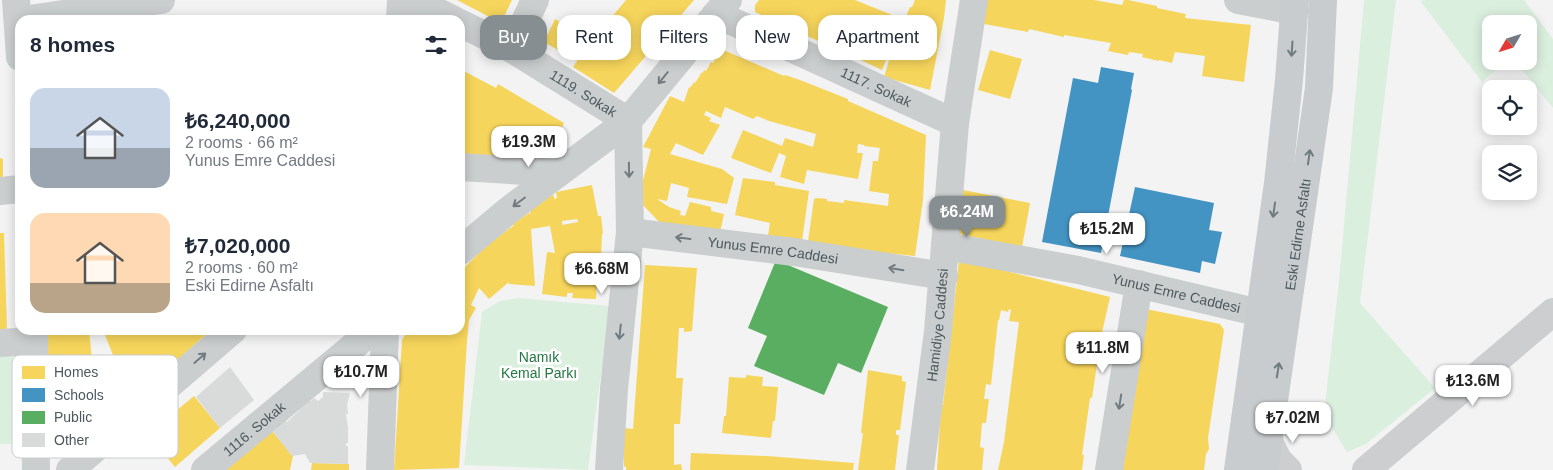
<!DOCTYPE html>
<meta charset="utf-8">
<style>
body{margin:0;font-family:Arial,sans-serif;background:#f2f2f3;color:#1f2937;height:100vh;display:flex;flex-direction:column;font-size:19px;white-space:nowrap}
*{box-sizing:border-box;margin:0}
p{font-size:16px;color:#747a83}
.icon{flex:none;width:28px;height:28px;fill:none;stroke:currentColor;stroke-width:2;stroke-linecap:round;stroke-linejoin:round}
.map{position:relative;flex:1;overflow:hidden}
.side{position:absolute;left:15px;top:15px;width:450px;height:320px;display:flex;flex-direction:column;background:#fff;border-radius:15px;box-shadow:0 2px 12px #0003}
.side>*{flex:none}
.top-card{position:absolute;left:480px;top:15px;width:475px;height:45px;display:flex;gap:10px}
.needle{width:32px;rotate:231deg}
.controls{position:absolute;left:1482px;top:15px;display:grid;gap:10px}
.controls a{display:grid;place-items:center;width:55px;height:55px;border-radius:10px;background:#fff;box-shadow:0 2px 12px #0003;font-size:25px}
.price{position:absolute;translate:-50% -42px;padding:0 11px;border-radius:10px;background:#fff;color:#222;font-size:16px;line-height:32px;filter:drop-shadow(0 1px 2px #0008)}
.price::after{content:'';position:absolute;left:50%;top:30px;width:15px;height:11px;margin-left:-8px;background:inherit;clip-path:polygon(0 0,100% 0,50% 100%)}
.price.selected{background:#868e92;color:#fff}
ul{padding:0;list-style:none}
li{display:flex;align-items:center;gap:15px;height:125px;padding:0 15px}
li span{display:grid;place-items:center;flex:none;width:140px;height:100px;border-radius:15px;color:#555}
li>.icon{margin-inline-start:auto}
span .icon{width:60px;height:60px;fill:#fffc;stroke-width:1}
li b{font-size:21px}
h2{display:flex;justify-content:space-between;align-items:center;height:60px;padding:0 15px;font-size:21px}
.tag{padding:0 18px;border-radius:15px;background:#fff;box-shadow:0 2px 12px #0003;font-size:18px;line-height:45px}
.tag.selected{background:#868e92;color:#fff}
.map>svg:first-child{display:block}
.green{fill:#dbefdf}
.homes{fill:#f6d55c;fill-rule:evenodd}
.schools{fill:#4393c3}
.public{fill:#5aae61}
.building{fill:#d9dbdb}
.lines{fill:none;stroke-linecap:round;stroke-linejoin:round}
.street{stroke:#cbcece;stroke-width:28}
.secondary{stroke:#cccecf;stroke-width:28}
.primary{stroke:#c8ccce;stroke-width:28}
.oneway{stroke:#717b7f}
.oneway2{stroke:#727b7f}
.labels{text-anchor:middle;stroke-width:5;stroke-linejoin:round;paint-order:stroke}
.street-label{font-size:14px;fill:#4c585d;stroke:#fff}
.park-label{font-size:14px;fill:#247740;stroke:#fff}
.key{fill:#fff;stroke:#c9cdce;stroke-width:1}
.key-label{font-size:14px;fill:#4c585d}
</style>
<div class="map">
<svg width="1553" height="470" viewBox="0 0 1553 470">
<rect width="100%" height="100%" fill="#f3f3f3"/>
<g class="green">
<path d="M1364,0H1396L1360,303L1435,388L1366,444L1347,452L1324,414L1339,281Z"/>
<path d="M1422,0H1524L1553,39V108L1515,61H1529V24H1491V61H1506L1482,82L1421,2Z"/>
<path d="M519,298L610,306L588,470L464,465L482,312L500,301Z"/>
<path d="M13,351L14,444H0V352Z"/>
</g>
<g class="homes">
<path d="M457,0H512L501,23Z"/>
<path d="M626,0H694L614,93L573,67L599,28L606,33L614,20L611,18Z"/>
<path d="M759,0H855L902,19L899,28H901L910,7H912L915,0H946L944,18L930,90L884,77L894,44L893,43L882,70L850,55L852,51L843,48L840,51L755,12V5Z"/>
<path d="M984,0H1094L1122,5L1124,0H1128L1157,6V8L1186,14L1185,18L1251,25L1244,82L1202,76L1205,56L1175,52L1172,63L1159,60V61L1142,57L1143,54L1129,52L1128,55L1108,51L1111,43L1064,35V37L1029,29L1028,32L979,23Z"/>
<path d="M301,17L334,19V20H284V18Z"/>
<path d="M555,19L581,34L570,57L544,42Z"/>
<path d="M721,49L784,76L785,75L800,80L848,99V101L926,135L923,200L915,256L875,252L808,241L814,199L817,198L827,199V201L844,203V200L888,206L889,194L869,191L873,161H878L880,148L864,146V145L858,144L857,153H863L858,179L807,170L804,184L780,177L786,156L779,153L771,173L731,158L743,130L782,146L785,138L813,147L816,134L769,121L757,116L753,119L725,107L721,118L706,111L704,115L711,118L709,121L720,125L703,155L676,143L670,154L722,169L734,178L727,204L687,197L689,188L671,183L667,201L657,199L669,207L681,211L680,215L685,216L690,202L711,207V211L724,214L719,237L661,224L643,205L639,196L651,149L643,147L670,96L684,102L689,87L690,88L694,82L695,83L702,72L703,73L704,70L706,71L711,62L713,63Z"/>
<path d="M990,50L1022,59L1010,99L978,90Z"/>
<path d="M460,69L496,88L498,84L564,123L553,149L545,158H531L526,156V158H505L500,155V157H488L484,155L460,156Z"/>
<path d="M0,158L3,159V179L0,180Z"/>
<path d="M743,178L775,182V185L809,191L802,241L768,235L770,223L735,215Z"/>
<path d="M592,185L598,216H601L603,233L602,234L601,257H598L596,299L572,298L573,293H567V297L542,294L547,252L555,253L550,226L531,229L535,286L509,284V282L489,299L479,288L471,305L476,308L469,320L467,341L459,468L394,470L402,340L408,330H460V268L462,270L488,244L513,226L514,223L529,213L530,214L531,204L554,195V199L557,198L556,192ZM577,219L578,222L562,225V221ZM571,254L578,255L577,261H571Z"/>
<path d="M963,190L1030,203L1022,247L955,233Z"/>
<path d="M0,233H4L7,331L0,332Z"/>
<path d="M959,261L994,268L1110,297L1101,337L1092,398H1090L1082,455H1084L1082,470H998L1004,442L1019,322L1009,321L1011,310L1009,309L1008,312L1001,310L999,320H998L991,385L986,384L984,399H989L986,423H982L980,447L984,448L982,470H937L941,405H943Z"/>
<path d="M645,265L697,268L692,331L684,332V328H679L676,378H683L680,424H674V465L681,464L682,470H626V466L624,467V428L633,429Z"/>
<path d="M1141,308L1220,324L1224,330L1208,438L1209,449L1206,454L1204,470H1121Z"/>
<path d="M89,330L96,397L46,400L42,333Z"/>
<path d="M103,330H211L167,369L166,367L142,381L124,383Z"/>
<path d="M868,370L902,376V381L906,382L900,430H896V435H899L895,470H858L863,433H861Z"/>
<path d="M746,375L763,377L762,386L778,387L775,421H773L771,438L722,433L724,416H726L729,377L746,378Z"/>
<path d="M194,396L220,428L175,467L148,434Z"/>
<path d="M272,431L293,456L290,470H226Z"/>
<path d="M691,453L767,456L854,463L853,470H690Z"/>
<path d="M312,463L349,464V470H311Z"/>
</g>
<g class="schools">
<path d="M1101,67L1134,73L1131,89L1132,90L1101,253L1042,242L1073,78L1098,83Z"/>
<path d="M1135,187L1214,203L1209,230L1222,232L1215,264L1202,261L1200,273L1120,256Z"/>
</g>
<path class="public" d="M776,260L888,307L861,373L838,363L824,395L754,366L767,336L748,328Z"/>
<g class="building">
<path d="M230,367L254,400L220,428L196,397Z"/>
<path d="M323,392L350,393L347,405L348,414H346L348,428V443H346V446H348V464L310,463L305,454L292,456L273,432L286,420L287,422L310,400L311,401L314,398L318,401L323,397Z"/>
</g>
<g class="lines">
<g class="street">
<path d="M16,0L20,57"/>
<path d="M414,0L454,20"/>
<path d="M1238,0L1295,11"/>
<path id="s1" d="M716,14L955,123"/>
<path d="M22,20L161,0"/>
<path d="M400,20L401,0"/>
<path id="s2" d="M460,23L512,49L628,121"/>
<path d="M512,49L535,0"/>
<path d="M460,167L558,173"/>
<path d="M0,191L20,189"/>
<path id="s3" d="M630,232L794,252L944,276"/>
<path id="s4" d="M945,246L1078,270L1260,313"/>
<path d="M460,251L509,210L628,121L728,0"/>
<path d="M34,330L36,470"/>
<path d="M0,343L34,341"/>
<path d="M70,470L233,330"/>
<path id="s5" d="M205,470L373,330"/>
<path d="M380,470L385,330"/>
<path d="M609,470L614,389L630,232L628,121"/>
<path id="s6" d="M920,470L938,331L955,123L974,0"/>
<path d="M1109,470L1139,284"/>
</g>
<g class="secondary">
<path d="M1268,439L1278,460L1288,470"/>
<path d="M1366,470L1553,312"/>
</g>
<g class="primary">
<path d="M1238,470L1278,183L1289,80L1295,0"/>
<path id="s7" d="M1264,470L1319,88L1323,0"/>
</g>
</g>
<defs><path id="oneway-shaft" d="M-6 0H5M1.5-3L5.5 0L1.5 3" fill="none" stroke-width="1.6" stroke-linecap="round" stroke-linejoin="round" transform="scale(1.25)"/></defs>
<g class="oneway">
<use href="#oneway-shaft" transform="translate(1292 49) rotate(94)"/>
<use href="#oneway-shaft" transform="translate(1309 157) rotate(-82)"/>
<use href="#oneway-shaft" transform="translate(1274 210) rotate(98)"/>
<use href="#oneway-shaft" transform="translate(1278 370) rotate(-81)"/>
</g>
<g class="oneway2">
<use href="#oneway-shaft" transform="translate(663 78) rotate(129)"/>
<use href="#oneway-shaft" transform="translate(629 170) rotate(89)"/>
<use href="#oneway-shaft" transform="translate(519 202) rotate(143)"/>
<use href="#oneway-shaft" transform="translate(683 238) rotate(-173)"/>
<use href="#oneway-shaft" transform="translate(896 269) rotate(-171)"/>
<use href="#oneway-shaft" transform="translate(620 332) rotate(96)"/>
<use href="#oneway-shaft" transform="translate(200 358) rotate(-41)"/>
<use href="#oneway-shaft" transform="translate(1120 402) rotate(99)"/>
</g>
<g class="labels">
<g class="street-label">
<text dy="5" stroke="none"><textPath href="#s1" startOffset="176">1117. Sokak</textPath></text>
<text dy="5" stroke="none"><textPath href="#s2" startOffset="142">1119. Sokak</textPath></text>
<text dy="5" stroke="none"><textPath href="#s7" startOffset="238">Eski Edirne Asfaltı</textPath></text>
<text dy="5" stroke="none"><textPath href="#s3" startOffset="144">Yunus Emre Caddesi</textPath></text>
<text dy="5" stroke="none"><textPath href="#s4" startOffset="236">Yunus Emre Caddesi</textPath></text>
<text dy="5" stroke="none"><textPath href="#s6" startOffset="146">Hamidiye Caddesi</textPath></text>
<text dy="5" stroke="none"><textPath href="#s5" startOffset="64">1116. Sokak</textPath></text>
</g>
<g class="park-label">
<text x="539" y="362">Namık<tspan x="539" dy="16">Kemal Parkı</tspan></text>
</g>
</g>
<rect x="12" y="355" width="166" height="103" rx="8" class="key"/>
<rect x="22" y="366" width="23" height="13" fill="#f6d55c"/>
<rect x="22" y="388" width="23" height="14" fill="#4393c3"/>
<rect x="22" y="411" width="23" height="13" fill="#5aae61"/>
<rect x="22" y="433" width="23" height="14" fill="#d9dbdb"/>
<g class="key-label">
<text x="54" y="377">Homes</text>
<text x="54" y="400">Schools</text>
<text x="54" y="422">Public</text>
<text x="54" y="445">Other</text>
</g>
</svg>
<div class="controls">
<a><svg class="needle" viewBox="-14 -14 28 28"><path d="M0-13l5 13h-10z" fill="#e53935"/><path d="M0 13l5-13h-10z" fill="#747a83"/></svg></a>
<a><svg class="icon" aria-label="locate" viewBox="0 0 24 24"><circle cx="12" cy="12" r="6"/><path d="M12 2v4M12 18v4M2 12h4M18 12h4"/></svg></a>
<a><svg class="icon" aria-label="layers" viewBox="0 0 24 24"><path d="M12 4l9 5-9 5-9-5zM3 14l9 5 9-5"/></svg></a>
</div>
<b class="price" style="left:529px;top:168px">₺19.3M</b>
<b class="price selected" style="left:967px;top:238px">₺6.24M</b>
<b class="price" style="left:1107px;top:255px">₺15.2M</b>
<b class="price" style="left:602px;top:295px">₺6.68M</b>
<b class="price" style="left:1103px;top:374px">₺11.8M</b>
<b class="price" style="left:361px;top:398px">₺10.7M</b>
<b class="price" style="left:1473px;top:407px">₺13.6M</b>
<b class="price" style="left:1293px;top:444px">₺7.02M</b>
<div class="top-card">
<a class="tag selected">Buy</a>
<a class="tag">Rent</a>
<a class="tag">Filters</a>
<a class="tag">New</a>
<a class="tag">Apartment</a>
</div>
<section class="side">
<h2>8 homes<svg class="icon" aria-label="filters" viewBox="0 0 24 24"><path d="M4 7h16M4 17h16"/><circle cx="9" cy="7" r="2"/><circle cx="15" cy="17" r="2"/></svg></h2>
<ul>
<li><span style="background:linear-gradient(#c9d6e8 60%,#9aa5b1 0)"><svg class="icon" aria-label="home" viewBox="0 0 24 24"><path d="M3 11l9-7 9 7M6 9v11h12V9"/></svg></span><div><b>₺6,240,000</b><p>2 rooms · 66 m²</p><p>Yunus Emre Caddesi</p></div></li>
<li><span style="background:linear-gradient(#ffd9b3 70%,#b9a48a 0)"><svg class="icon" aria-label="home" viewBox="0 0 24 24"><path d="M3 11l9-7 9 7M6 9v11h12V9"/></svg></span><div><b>₺7,020,000</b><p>2 rooms · 60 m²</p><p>Eski Edirne Asfaltı</p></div></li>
</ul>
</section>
</div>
